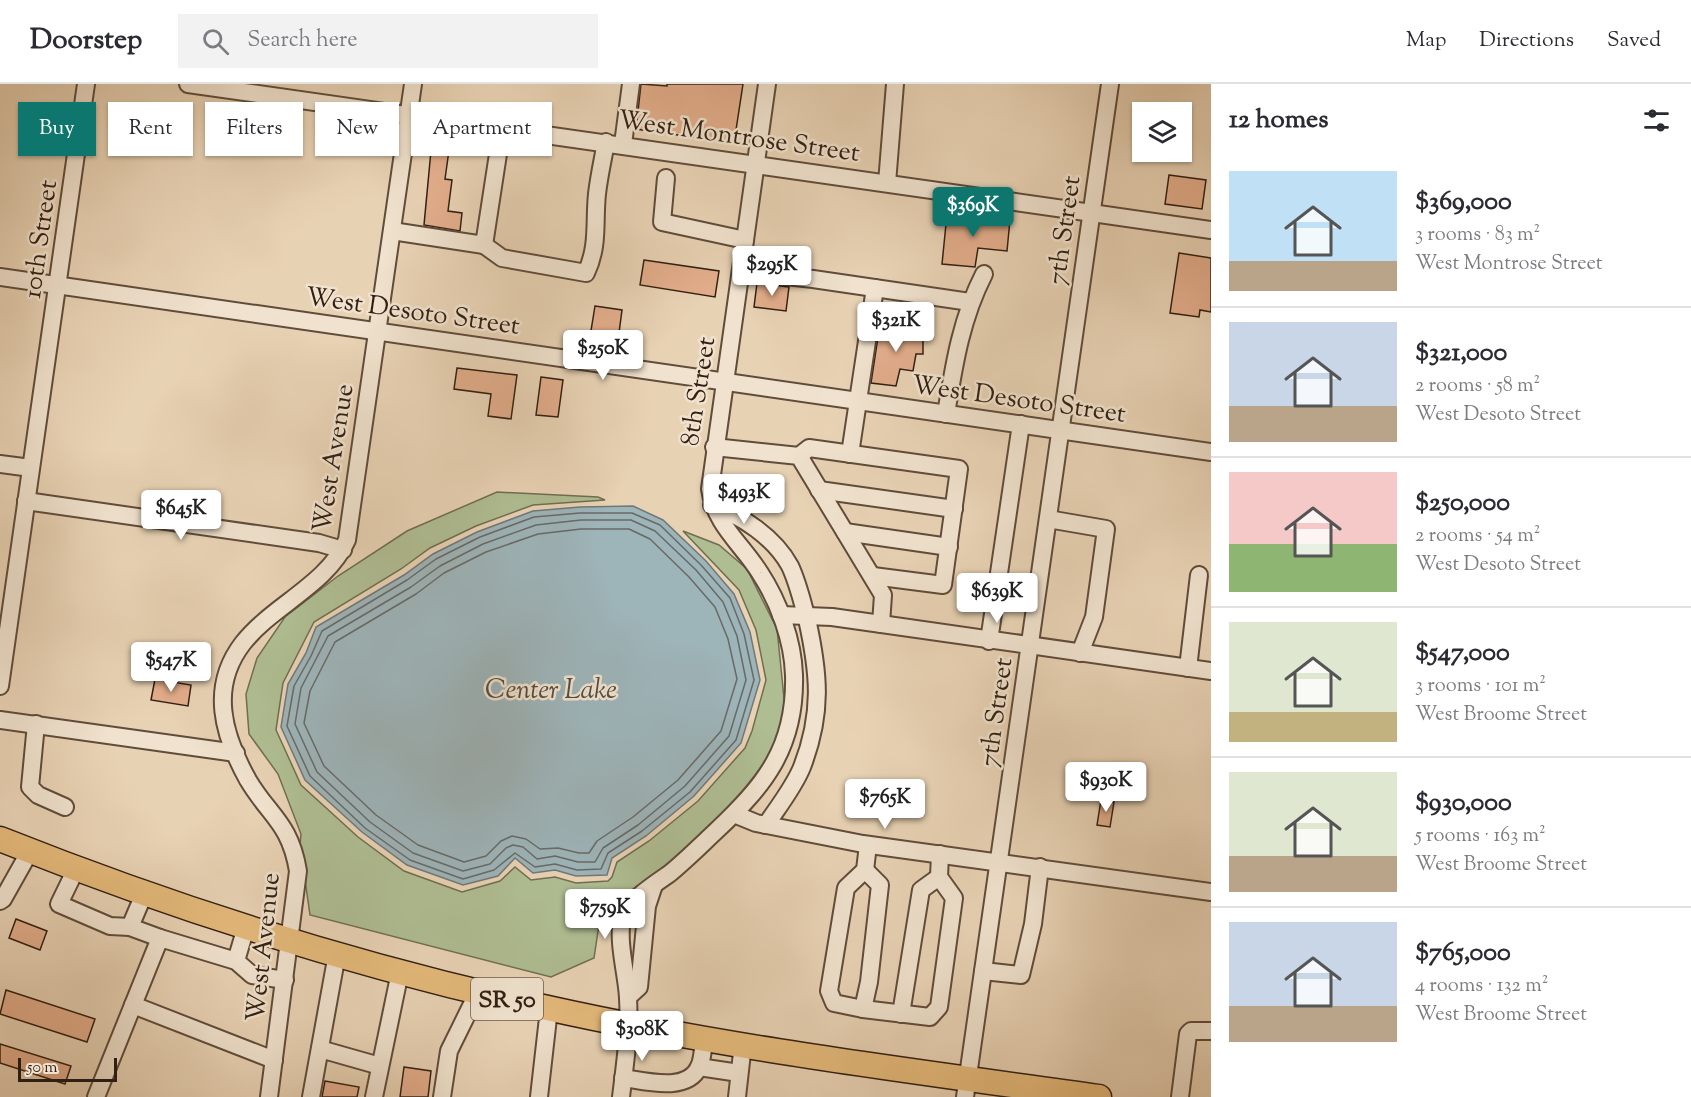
<!DOCTYPE html>
<meta charset="utf-8">
<style>
body{margin:0;font-family:"Sorts Mill Goudy",serif;background:#f2f2f3;color:#2b2b33;height:100vh;display:flex;flex-direction:column;font-size:22px;white-space:nowrap}
*{box-sizing:border-box;margin:0}
p{font-size:20px;color:#7c7c81}
.icon{flex:none;width:33px;height:33px;fill:none;stroke:currentColor;stroke-width:2;stroke-linecap:round;stroke-linejoin:round}
.map{position:relative;flex:1;overflow:hidden}
.panel{display:flex;flex-direction:column;background:#fff;width:480px}
.panel>*{flex:none}
.hud{position:absolute;left:18px;top:18px;width:570px;height:54px;display:flex;gap:12px}
.fabs{position:absolute;left:1132px;top:18px;display:grid;gap:12px}
.fabs a{display:grid;place-items:center;width:60px;height:60px;border-radius:0px;background:#fff;box-shadow:0 2px 4px #0004;font-size:30px}
.scale{position:absolute;left:18px;bottom:15px;width:99px;box-sizing:border-box;padding-left:6px;border:3px solid #321f13;border-top:0;font-size:16px;line-height:21px;white-space:nowrap;color:#321f13;-webkit-text-stroke:4px #f0e2ce;paint-order:stroke}
.price{position:absolute;translate:-50% -51px;padding:0 14px;border-radius:6px;background:#fff;color:#222;font-size:20px;line-height:39px;filter:drop-shadow(0 2px 3px #0008)}
.price::after{content:'';position:absolute;left:50%;top:36px;width:18px;height:14px;margin-left:-9px;background:inherit;clip-path:polygon(0 0,100% 0,50% 100%)}
.price.on{background:#0f766e;color:#fff}
ul{padding:0;list-style:none}
li{display:flex;align-items:center;gap:18px;height:150px;padding:0 18px}
li+li{border-top:2px solid #e1e1e2}
li span{display:grid;place-items:center;flex:none;width:168px;height:120px;border-radius:0px;color:#555}
li>.icon{margin-inline-start:auto}
span .icon{width:72px;height:72px;fill:#fffc;stroke-width:1}
li b{font-size:26px}
h2{display:flex;justify-content:space-between;align-items:center;height:72px;padding:0 18px;font-size:26px}
.chip{padding:0 21px;border-radius:0px;background:#fff;box-shadow:0 2px 4px #0004;font-size:21px;line-height:54px}
.chip.on{background:#0f766e;color:#fff}
header{display:flex;align-items:center;gap:36px;box-sizing:border-box;height:84px;padding:0 30px;background:#fff;border-bottom:2px solid #e1e1e2}
header strong{font-size:28px}
nav{display:flex;gap:33px;margin-inline-start:auto;font-size:21px}
.search{width:420px;height:54px;background:#f2f2f3;display:flex;align-items:center;gap:15px;box-sizing:border-box;padding:0 21px;border-radius:0px;color:#7c7c81;font-size:22px}
main{display:flex;flex:1;min-height:0}
.map>svg:first-child{display:block}
.green{fill:#afbd92;stroke:#706e52;stroke-width:1.5}
.water{fill:#9db4b9;stroke:#727877;stroke-width:1.5}
.lines{fill:none;stroke-linecap:round;stroke-linejoin:round}
.shore{stroke:#686a66;stroke-width:1.5}
.building{fill:#e2ad8b;stroke:#321f13;stroke-width:1.5}
.minor-casing{stroke:#604c3b;stroke-width:20}
.highway-casing{stroke:#321f13;stroke-width:27}
.minor{stroke:#f0e2ce;stroke-width:16}
.highway{stroke:#e4b97a;stroke-width:24}
.labels{text-anchor:middle;stroke-width:5;stroke-linejoin:round;paint-order:stroke}
.shield{fill:#f0e2ce;stroke:#6b5a4b;stroke-width:1.5}
.shield-label{font-size:24px;font-weight:bold;fill:#321f13}
.street-label{font-size:26px;fill:#321f13;stroke:#f0e2ce}
.water-label{font-size:27px;font-style:italic;fill:#524c45;stroke:#f0e2ce}
</style>
<header>
<strong>Doorstep</strong>
<div class="search"><svg class="icon" aria-label="search" viewBox="0 0 24 24"><circle cx="10" cy="10" r="6"/><path d="M15 15l6 6"/></svg>Search here</div>
<nav><a>Map</a><a>Directions</a><a>Saved</a></nav>
</header>
<main>
<div class="map">
<svg width="1211" height="1013" viewBox="0 0 1211 1013">
<rect width="100%" height="100%" fill="#e8d2b4"/>
<filter id="stains"><feTurbulence type="fractalNoise" baseFrequency=".00333" numOctaves="4"/><feColorMatrix values="0 0 0 0 .2 0 0 0 0 .09 0 0 0 0 .02 0 0 0 .5 -.17"/></filter>
<radialGradient id="worn" r=".72"><stop offset=".6" stop-color="#630" stop-opacity="0"/><stop offset="1" stop-color="#630" stop-opacity=".3"/></radialGradient>
<path class="green" d="M497,408L598,413L605,416L533,421L476,442L430,464L401,485L314,538L283,599L276,646L301,701L358,753L404,787L462,808L500,797L515,783L531,796L555,793L576,799L608,797L612,793L617,778L649,757L698,717L745,664L752,647L766,596L756,546L739,506L683,447L719,461L747,485L777,545L785,624L783,637L767,681L733,721L731,720L729,725L675,775L625,811L600,834L594,874L551,893L310,831L300,761L301,750L278,690L249,650L246,610L257,574L285,533L338,492L407,447Z"/>
<path class="water" d="M633,422L663,436L706,477L734,510L750,548L760,596L741,659L694,712L646,752L612,774L607,791L576,792L555,786L533,789L515,774L498,792L463,801L407,781L362,748L305,696L281,643L288,600L306,569L316,543L404,491L433,470L477,448L533,427L580,423Z"/>
<g class="lines">
<g class="shore">
<path d="M580,429H632L660,441L701,481L730,514L744,550L754,596L736,656L690,708L642,747L608,769L601,785L577,786L555,780L535,783L515,769L494,786L463,795L410,776L365,744L310,692L287,642L294,602L311,572L322,547L407,496L436,475L480,453L534,433Z"/>
<path d="M581,436H631L655,447L696,486L723,518L737,552L746,596L729,652L685,702L638,741L603,764L595,778H578L555,772L537,775L523,763L513,761L506,764L490,780L463,787L413,769L370,738L317,688L295,640L301,604L328,552L411,503L440,482L483,460L536,441Z"/>
<path d="M581,445H629L650,455L689,493L715,523L728,555L737,595L721,647L678,696L633,733L597,757L589,769H579L558,764L540,765L526,755L512,752L501,757L486,772L464,778L418,761L376,731L324,682L304,639L310,607L335,558L416,510L444,489L486,468L538,450Z"/>
</g>
</g>
<g class="building">
<path d="M641,0L667,2V0H743L734,59L636,45Z"/>
<path d="M432,56L450,59L445,95L452,96L448,127L462,129L460,147L424,141Z"/>
<path d="M1169,91L1206,96L1202,125L1165,120Z"/>
<path d="M947,130L1010,136L1007,167L978,164L975,183L942,180Z"/>
<path d="M1179,169L1211,174V228L1200,226L1199,233L1170,229Z"/>
<path d="M644,176L719,187L715,213L640,201Z"/>
<path d="M757,199L789,203L786,227L754,223Z"/>
<path d="M595,222L622,226L617,264L589,259Z"/>
<path d="M880,240L923,246V270H916L913,287L900,285L896,302L871,299Z"/>
<path d="M457,284L517,291L511,335L488,332L491,310L454,305Z"/>
<path d="M541,293L563,296L558,333L536,331Z"/>
<path d="M155,595L191,601L188,622L151,616Z"/>
<path d="M1101,716L1114,718L1110,743L1097,741Z"/>
<path d="M16,835L47,847L40,866L9,854Z"/>
<path d="M6,906L95,935L87,958L0,930Z"/>
<path d="M0,960L71,982L65,1000L0,979Z"/>
<path d="M404,983L431,987L428,1013H400Z"/>
<path d="M325,997L359,1003L357,1013H322Z"/>
</g>
<g class="lines">
<g class="minor-casing">
<g id="minor">
<path d="M188,0L1211,146"/>
<path d="M623,60L631,0"/>
<path d="M666,94L662,138L745,156"/>
<path d="M887,99L895,0"/>
<path d="M392,147L484,161L502,44"/>
<path d="M484,161L502,174L586,189C599,162 594,138 597,110C599,92 603,75 606,58"/>
<path d="M741,187L813,195L970,218"/>
<path d="M0,193L1211,368"/>
<path d="M946,330C954,281 961,235 984,190"/>
<path d="M714,363L799,372L883,511L881,540"/>
<path d="M850,370L875,204"/>
<path d="M799,372L809,364L959,385L943,501L873,492"/>
<path d="M0,380L31,384"/>
<path d="M819,406L954,425"/>
<path d="M26,417L319,459L343,466"/>
<path d="M712,421C742,432 774,453 790,482C798,499 802,517 807,535C819,589 823,629 802,683C794,703 778,723 766,741"/>
<path d="M1048,435L1106,445L1094,533L1080,569"/>
<path d="M845,448L949,463"/>
<path d="M781,531L832,533L1211,587"/>
<path d="M989,557L1021,340"/>
<path d="M1188,584L1199,491"/>
<path d="M0,602L86,0"/>
<path d="M0,636L236,669"/>
<path d="M36,640L30,703L38,711L65,723"/>
<path d="M734,730L756,739L863,760L1211,808"/>
<path d="M868,761L865,786L846,804L829,907L834,919L863,925L930,933L939,923L954,814L939,793L940,770"/>
<path d="M76,785L59,820L110,842L130,843"/>
<path d="M144,810L130,843L160,854"/>
<path d="M0,817L3,815L30,767"/>
<path d="M236,877L246,843"/>
<path d="M983,887L1021,891L1033,840L1040,783"/>
<path d="M628,913L639,903L647,822L654,801"/>
<path d="M133,921L274,976"/>
<path d="M863,925L869,898L880,801L865,786"/>
<path d="M901,930L921,806L939,793"/>
<path d="M320,965L380,982"/>
<path d="M699,983L739,989"/>
<path d="M623,994C645,997 687,1009 699,983C703,975 703,963 704,954"/>
<path d="M96,1013L160,854L236,877L252,891L285,896"/>
<path d="M269,1013L298,787C290,739 270,733 248,696C223,651 209,603 243,559C273,521 327,501 347,456L413,0"/>
<path d="M311,1013L337,870"/>
<path d="M374,1013L400,888"/>
<path d="M442,1013L449,967L478,908"/>
<path d="M539,1013L549,925"/>
<path d="M621,1013C625,980 630,947 628,914C627,890 616,855 623,832C627,818 656,799 669,790C685,777 700,762 716,747C765,701 796,663 794,591C793,557 779,518 760,489C742,460 715,441 710,405L767,0"/>
<path d="M737,1013L743,960"/>
<path d="M965,1013L1110,0"/>
<path d="M1180,1013L1188,950L1191,947H1211"/>
</g>
</g>
<g class="highway-casing">
<path id="highway" d="M0,755C176,825 357,882 543,923C726,964 913,987 1099,1013"/>
</g>
<use href="#minor" class="minor"/>
<use href="#highway" class="highway"/>
</g>
<g class="labels">
<rect class="shield" x="471" y="894" width="72" height="42" rx="4.5"/>
<g class="shield-label">
<text x="507" y="923">SR 50</text>
</g>
<g class="street-label">
<text transform="translate(739 51) rotate(8)" y="9">West Montrose Street</text>
<text transform="translate(1063 146) rotate(-82)" y="9">7th Street</text>
<text transform="translate(39 155) rotate(-82)" y="9">10th Street</text>
<text transform="translate(413 226) rotate(8)" y="9">West Desoto Street</text>
<text transform="translate(697 307) rotate(-81)" y="9">8th Street</text>
<text transform="translate(1019 314) rotate(8)" y="9">West Desoto Street</text>
<text transform="translate(332 374) rotate(-81)" y="9">West Avenue</text>
<text transform="translate(995 628) rotate(-82)" y="9">7th Street</text>
<text transform="translate(262 863) rotate(-84)" y="9">West Avenue</text>
</g>
<g class="water-label">
<text x="551" y="614">Center Lake</text>
</g>
</g>
<rect width="100%" height="100%" filter="url(#stains)"/>
<rect width="100%" height="100%" fill="url(#worn)"/>
</svg>
<div class="fabs">
<a><svg class="icon" aria-label="layers" viewBox="0 0 24 24"><path d="M12 4l9 5-9 5-9-5zM3 14l9 5 9-5"/></svg></a>
</div>
<div class="scale">50 m</div>
<b class="price on" style="left:973px;top:154px">$369K</b>
<b class="price" style="left:772px;top:213px">$295K</b>
<b class="price" style="left:896px;top:269px">$321K</b>
<b class="price" style="left:603px;top:297px">$250K</b>
<b class="price" style="left:744px;top:441px">$493K</b>
<b class="price" style="left:181px;top:457px">$645K</b>
<b class="price" style="left:997px;top:540px">$639K</b>
<b class="price" style="left:171px;top:609px">$547K</b>
<b class="price" style="left:1106px;top:729px">$930K</b>
<b class="price" style="left:885px;top:746px">$765K</b>
<b class="price" style="left:605px;top:856px">$759K</b>
<b class="price" style="left:642px;top:978px">$308K</b>
<div class="hud">
<a class="chip on">Buy</a>
<a class="chip">Rent</a>
<a class="chip">Filters</a>
<a class="chip">New</a>
<a class="chip">Apartment</a>
</div>
</div>
<section class="panel">
<h2>12 homes<svg class="icon" aria-label="filters" viewBox="0 0 24 24"><path d="M4 7h16M4 17h16"/><circle cx="9" cy="7" r="2"/><circle cx="15" cy="17" r="2"/></svg></h2>
<ul>
<li><span style="background:linear-gradient(#bfe0f5 75%,#b9a48a 0)"><svg class="icon" aria-label="home" viewBox="0 0 24 24"><path d="M3 11l9-7 9 7M6 9v11h12V9"/></svg></span><div><b>$369,000</b><p>3 rooms · 83 m²</p><p>West Montrose Street</p></div></li>
<li><span style="background:linear-gradient(#c9d6e8 70%,#b9a48a 0)"><svg class="icon" aria-label="home" viewBox="0 0 24 24"><path d="M3 11l9-7 9 7M6 9v11h12V9"/></svg></span><div><b>$321,000</b><p>2 rooms · 58 m²</p><p>West Desoto Street</p></div></li>
<li><span style="background:linear-gradient(#f6c9c9 60%,#8fb573 0)"><svg class="icon" aria-label="home" viewBox="0 0 24 24"><path d="M3 11l9-7 9 7M6 9v11h12V9"/></svg></span><div><b>$250,000</b><p>2 rooms · 54 m²</p><p>West Desoto Street</p></div></li>
<li><span style="background:linear-gradient(#dfe7d0 75%,#c2b280 0)"><svg class="icon" aria-label="home" viewBox="0 0 24 24"><path d="M3 11l9-7 9 7M6 9v11h12V9"/></svg></span><div><b>$547,000</b><p>3 rooms · 101 m²</p><p>West Broome Street</p></div></li>
<li><span style="background:linear-gradient(#dfe7d0 70%,#b9a48a 0)"><svg class="icon" aria-label="home" viewBox="0 0 24 24"><path d="M3 11l9-7 9 7M6 9v11h12V9"/></svg></span><div><b>$930,000</b><p>5 rooms · 163 m²</p><p>West Broome Street</p></div></li>
<li><span style="background:linear-gradient(#c9d6e8 70%,#b9a48a 0)"><svg class="icon" aria-label="home" viewBox="0 0 24 24"><path d="M3 11l9-7 9 7M6 9v11h12V9"/></svg></span><div><b>$765,000</b><p>4 rooms · 132 m²</p><p>West Broome Street</p></div></li>
</ul>
</section>
</main>
